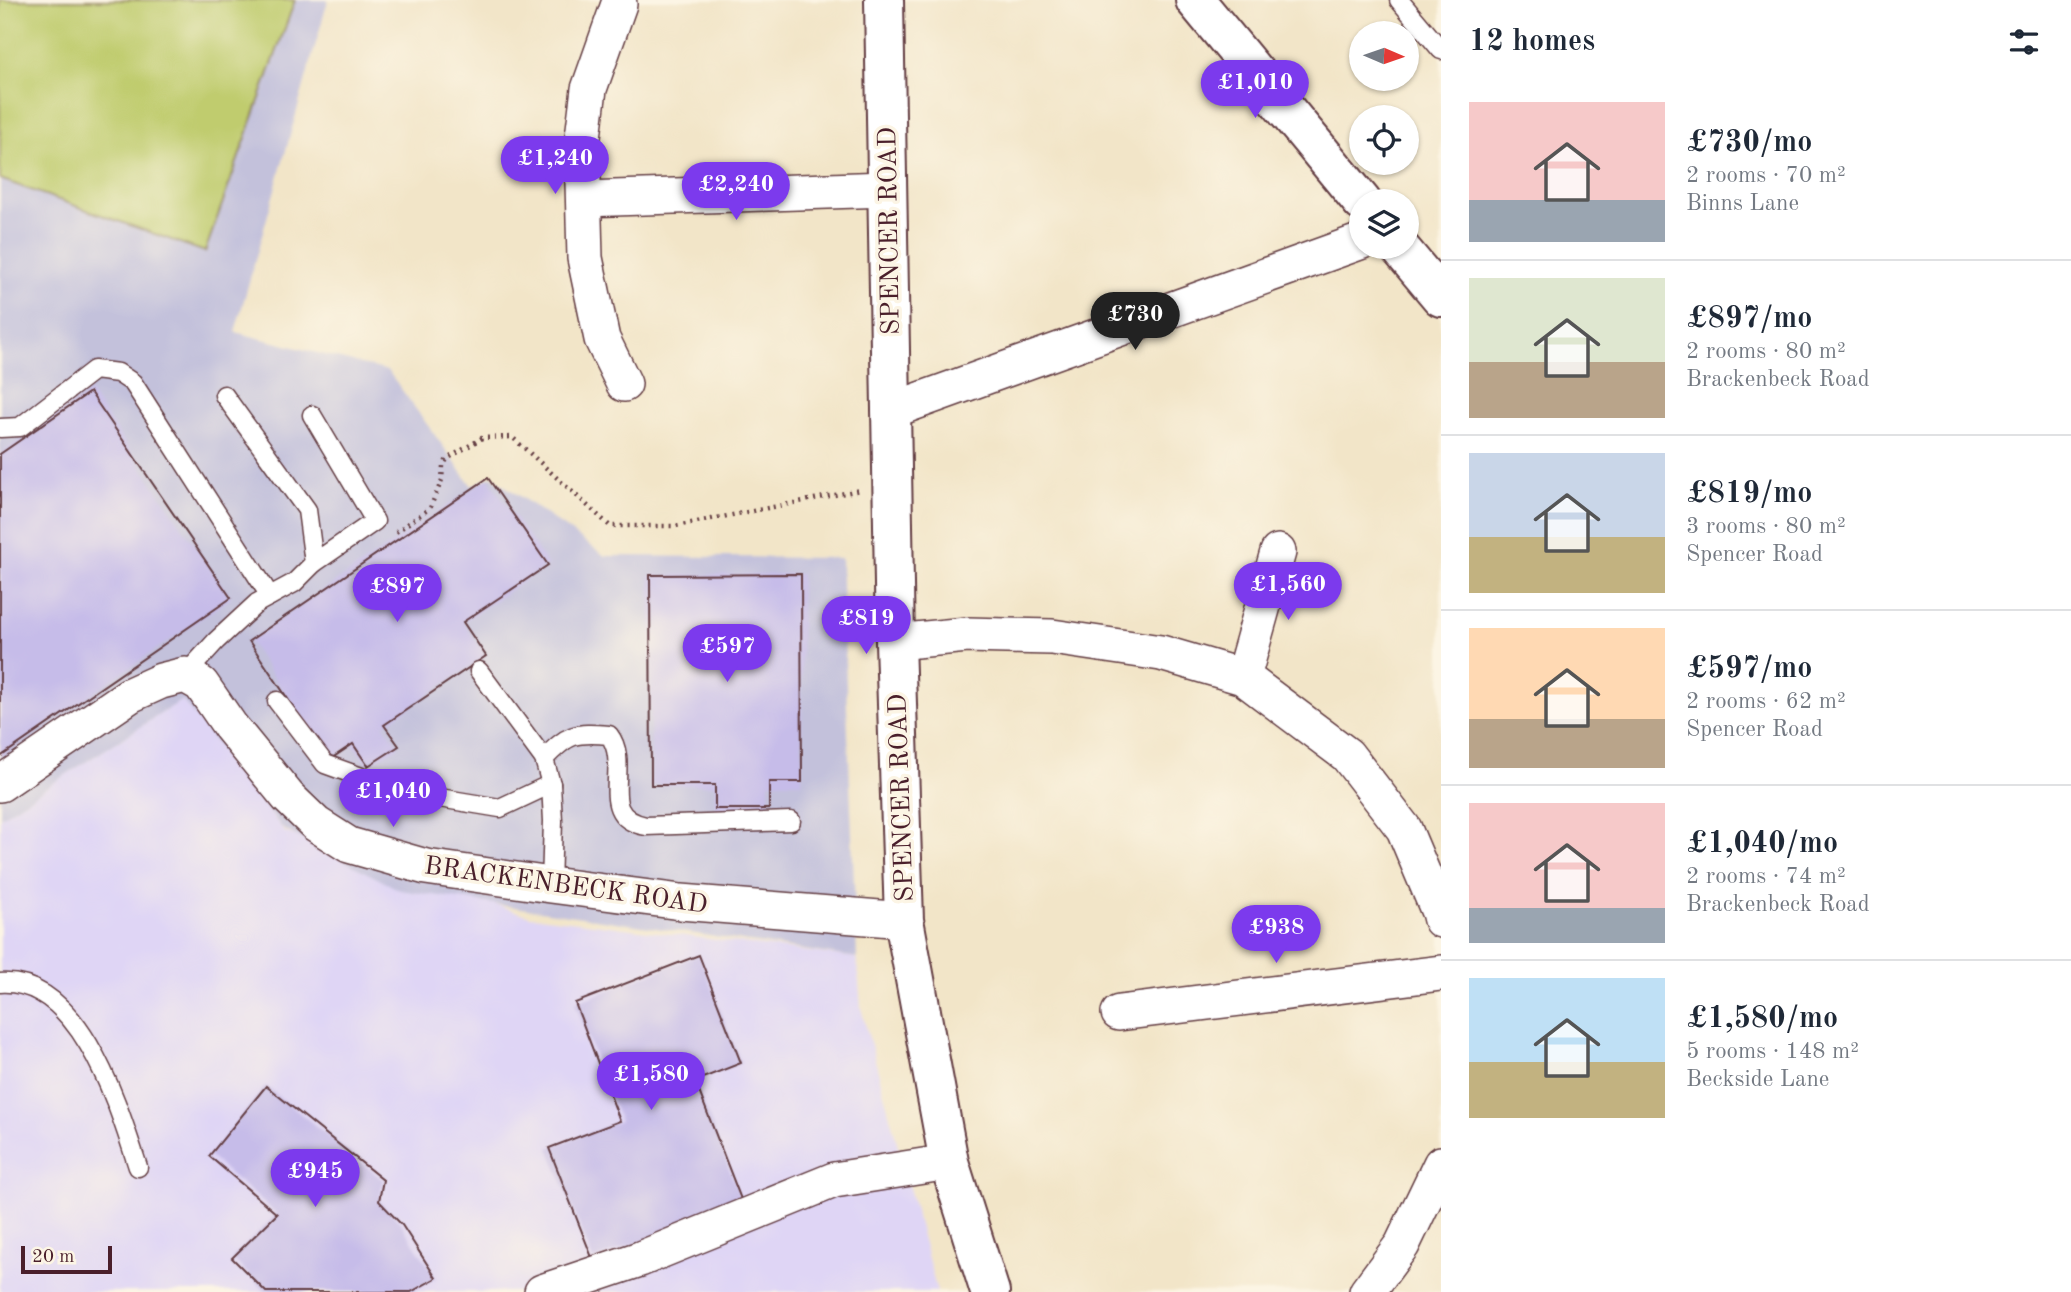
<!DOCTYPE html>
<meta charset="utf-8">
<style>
body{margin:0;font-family:"Old Standard TT",serif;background:#f6f6f7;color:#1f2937;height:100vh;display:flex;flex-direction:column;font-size:26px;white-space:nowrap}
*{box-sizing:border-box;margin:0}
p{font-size:23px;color:#747a83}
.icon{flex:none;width:38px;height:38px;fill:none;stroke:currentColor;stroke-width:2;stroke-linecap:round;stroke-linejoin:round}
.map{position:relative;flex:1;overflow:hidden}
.sheet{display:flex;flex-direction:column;background:#fff;width:630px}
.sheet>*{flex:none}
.needle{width:46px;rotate:92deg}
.tools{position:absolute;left:1349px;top:21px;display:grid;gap:14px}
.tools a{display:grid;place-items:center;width:70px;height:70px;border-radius:50%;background:#fff;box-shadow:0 2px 5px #0004;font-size:35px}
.scale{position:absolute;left:21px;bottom:18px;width:91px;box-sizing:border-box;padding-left:7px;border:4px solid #4a1f2b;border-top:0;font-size:19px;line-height:24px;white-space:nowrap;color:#4a1f2b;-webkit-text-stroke:5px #fcf5e5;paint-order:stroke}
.price{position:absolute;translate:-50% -60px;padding:0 16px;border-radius:24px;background:#7c3aed;color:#fff;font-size:23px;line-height:46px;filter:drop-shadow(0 2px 4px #0008)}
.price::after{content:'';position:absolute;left:50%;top:42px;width:21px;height:16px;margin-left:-10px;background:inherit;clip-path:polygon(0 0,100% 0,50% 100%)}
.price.selected{background:#222;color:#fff}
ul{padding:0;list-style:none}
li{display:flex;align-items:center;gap:21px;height:175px;padding:0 28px}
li+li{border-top:2px solid #e0e1e3}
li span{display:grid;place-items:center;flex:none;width:196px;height:140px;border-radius:0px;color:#555}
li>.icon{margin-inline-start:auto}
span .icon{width:84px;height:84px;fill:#fffc;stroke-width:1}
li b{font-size:30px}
h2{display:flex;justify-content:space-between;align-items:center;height:84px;padding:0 28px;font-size:30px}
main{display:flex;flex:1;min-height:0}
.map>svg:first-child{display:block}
.built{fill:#dfd5f5}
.industrial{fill:#c3c1db}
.green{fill:#c0cc6e;stroke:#85764c;stroke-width:2}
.building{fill:#c6bce9}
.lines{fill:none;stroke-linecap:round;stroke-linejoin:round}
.lane-casing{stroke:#633d43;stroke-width:21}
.street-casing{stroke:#633d43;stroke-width:38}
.secondary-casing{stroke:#633d43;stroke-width:42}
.path{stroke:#633d43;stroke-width:4.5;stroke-dasharray:2 5;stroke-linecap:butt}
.lane{stroke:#fff;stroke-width:18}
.street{stroke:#fff;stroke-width:35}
.secondary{stroke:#fff;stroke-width:38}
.labels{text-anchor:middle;stroke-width:7;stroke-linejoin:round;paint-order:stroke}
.street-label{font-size:26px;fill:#4a1f2b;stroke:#fcf5e5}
</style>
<main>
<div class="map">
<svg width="1441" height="1292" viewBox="0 0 1441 1292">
<rect width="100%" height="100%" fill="#fcf5e5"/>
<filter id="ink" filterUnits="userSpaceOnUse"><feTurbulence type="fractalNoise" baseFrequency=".0143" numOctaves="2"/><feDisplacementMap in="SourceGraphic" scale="14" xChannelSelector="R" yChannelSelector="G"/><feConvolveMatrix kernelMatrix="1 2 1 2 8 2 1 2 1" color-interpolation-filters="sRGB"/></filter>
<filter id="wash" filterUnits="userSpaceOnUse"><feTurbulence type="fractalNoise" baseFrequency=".00686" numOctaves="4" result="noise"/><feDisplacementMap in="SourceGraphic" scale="28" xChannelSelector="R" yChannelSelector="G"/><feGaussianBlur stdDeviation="1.57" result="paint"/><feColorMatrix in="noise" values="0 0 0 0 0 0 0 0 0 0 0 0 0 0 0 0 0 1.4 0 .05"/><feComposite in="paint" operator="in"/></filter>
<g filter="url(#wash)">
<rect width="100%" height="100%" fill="#f2e5c8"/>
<path class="built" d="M182,700L285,832L530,916L857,958L861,1008L937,1292H0V817Z"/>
<path class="industrial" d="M0,0H328L235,332L388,371L472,486L491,476L605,556L841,558L857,958L400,890L283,829L182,700L0,817Z"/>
<path class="green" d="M0,0H295L205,252L0,179Z"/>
<g id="blocks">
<g class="building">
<path d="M90,392L231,598L0,757V454Z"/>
<path d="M488,478L548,565L463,622L486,656L384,725L399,746L368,766L353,744L329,760L249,641Z"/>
<path d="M801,574L802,782H769V809H715V785H651L650,575Z"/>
<path d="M699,955L741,1063L695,1081L742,1202L593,1260L549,1148L620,1121L575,1003Z"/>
<path d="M266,1086L383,1180L379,1201L402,1225L436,1278L411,1292H266L232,1258L277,1214L209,1156Z"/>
</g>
</g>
</g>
<g filter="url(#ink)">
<use href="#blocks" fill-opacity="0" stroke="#633d43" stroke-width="2"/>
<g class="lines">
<g class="lane-casing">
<g id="lane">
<path d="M1399,0L1441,50"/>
<path d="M312,415L375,521L314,563"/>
<path d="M0,428L20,427L94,370L118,373L133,383L270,596"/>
<path d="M479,671L544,759L551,784L553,821L551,885"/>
<path d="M185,675L216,641L257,603L294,583L314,563L307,510L224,395"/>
<path d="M277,701L325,764L403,792L500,808L551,784"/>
<path d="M544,759C568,734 574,732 609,735C633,766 593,816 646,826L791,821"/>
<path d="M0,983C81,978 118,1106 138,1167"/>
</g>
</g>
<g class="street-casing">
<g id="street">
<path d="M619,4L589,89L582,145L585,258L602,339L624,384"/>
<path d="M584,199L887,189"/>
<path d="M890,411L1362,241"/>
<path d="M895,642L967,635L1052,637L1161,653L1243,677L1347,755L1404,829L1439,912L1441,920"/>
<path d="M1243,677L1278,552"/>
<path d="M0,784L130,695L161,681L185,675L201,684L230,726L288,797L316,824L349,845L426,867L551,885L681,902L904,920"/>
<path d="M1119,1013L1441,973"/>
<path d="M542,1292L640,1259L834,1180L949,1162"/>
<path d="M1367,1292L1402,1245L1441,1164"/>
</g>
</g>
<g class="secondary-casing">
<g id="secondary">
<path d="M884,0L895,642L904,920L949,1162L990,1292"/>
<path d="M1195,0L1362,202"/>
<path d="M1399,247L1441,297"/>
</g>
</g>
<path class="path" d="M396,532L430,508L442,480L443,466L447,459L482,438L512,437L610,526H676L860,490"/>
<use href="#lane" class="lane"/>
<use href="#street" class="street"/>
<use href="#secondary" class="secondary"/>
</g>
</g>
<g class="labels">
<g class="street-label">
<text transform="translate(888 231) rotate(-91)" y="9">SPENCER ROAD</text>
<text transform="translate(900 798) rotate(-92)" y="9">SPENCER ROAD</text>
<text transform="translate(566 884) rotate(8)" y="9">BRACKENBECK ROAD</text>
</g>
</g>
</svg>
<div class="tools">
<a><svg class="needle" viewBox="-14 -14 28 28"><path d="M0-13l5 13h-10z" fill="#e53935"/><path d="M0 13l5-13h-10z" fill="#747a83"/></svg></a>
<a><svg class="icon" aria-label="locate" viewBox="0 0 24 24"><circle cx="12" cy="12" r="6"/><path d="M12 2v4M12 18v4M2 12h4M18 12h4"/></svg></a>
<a><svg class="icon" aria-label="layers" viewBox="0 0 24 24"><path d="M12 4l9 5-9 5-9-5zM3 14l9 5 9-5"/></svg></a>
</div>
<div class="scale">20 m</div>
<b class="price" style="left:1255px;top:120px">£1,010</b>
<b class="price" style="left:555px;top:196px">£1,240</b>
<b class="price" style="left:736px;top:222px">£2,240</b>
<b class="price selected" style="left:1135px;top:352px">£730</b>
<b class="price" style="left:1288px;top:622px">£1,560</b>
<b class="price" style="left:397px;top:624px">£897</b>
<b class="price" style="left:866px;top:656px">£819</b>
<b class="price" style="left:727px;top:684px">£597</b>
<b class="price" style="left:393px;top:829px">£1,040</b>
<b class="price" style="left:1276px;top:965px">£938</b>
<b class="price" style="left:651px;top:1112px">£1,580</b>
<b class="price" style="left:315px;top:1209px">£945</b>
</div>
<section class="sheet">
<h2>12 homes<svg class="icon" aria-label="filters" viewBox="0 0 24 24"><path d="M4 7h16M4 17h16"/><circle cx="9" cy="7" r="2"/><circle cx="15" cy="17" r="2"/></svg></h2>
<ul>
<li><span style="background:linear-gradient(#f6c9c9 70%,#9aa5b1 0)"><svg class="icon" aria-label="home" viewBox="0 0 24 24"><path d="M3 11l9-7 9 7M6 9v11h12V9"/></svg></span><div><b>£730/mo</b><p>2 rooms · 70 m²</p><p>Binns Lane</p></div></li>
<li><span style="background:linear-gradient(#dfe7d0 60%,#b9a48a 0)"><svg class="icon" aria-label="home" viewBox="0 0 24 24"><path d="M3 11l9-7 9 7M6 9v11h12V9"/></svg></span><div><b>£897/mo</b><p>2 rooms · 80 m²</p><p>Brackenbeck Road</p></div></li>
<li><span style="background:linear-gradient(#c9d6e8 60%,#c2b280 0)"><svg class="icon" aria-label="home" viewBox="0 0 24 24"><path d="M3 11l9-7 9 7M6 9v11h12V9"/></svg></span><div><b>£819/mo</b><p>3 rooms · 80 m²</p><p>Spencer Road</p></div></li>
<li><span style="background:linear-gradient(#ffd9b3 65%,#b9a48a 0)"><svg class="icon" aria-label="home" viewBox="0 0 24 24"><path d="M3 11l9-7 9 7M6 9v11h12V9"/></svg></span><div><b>£597/mo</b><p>2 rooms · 62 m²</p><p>Spencer Road</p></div></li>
<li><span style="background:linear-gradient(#f6c9c9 75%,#9aa5b1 0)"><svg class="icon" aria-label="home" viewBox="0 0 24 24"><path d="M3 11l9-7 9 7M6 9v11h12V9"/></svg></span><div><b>£1,040/mo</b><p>2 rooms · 74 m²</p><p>Brackenbeck Road</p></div></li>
<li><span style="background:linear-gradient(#bfe0f5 60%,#c2b280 0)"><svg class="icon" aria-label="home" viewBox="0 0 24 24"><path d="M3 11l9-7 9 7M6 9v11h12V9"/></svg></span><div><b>£1,580/mo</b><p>5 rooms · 148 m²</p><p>Beckside Lane</p></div></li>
</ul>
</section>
</main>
